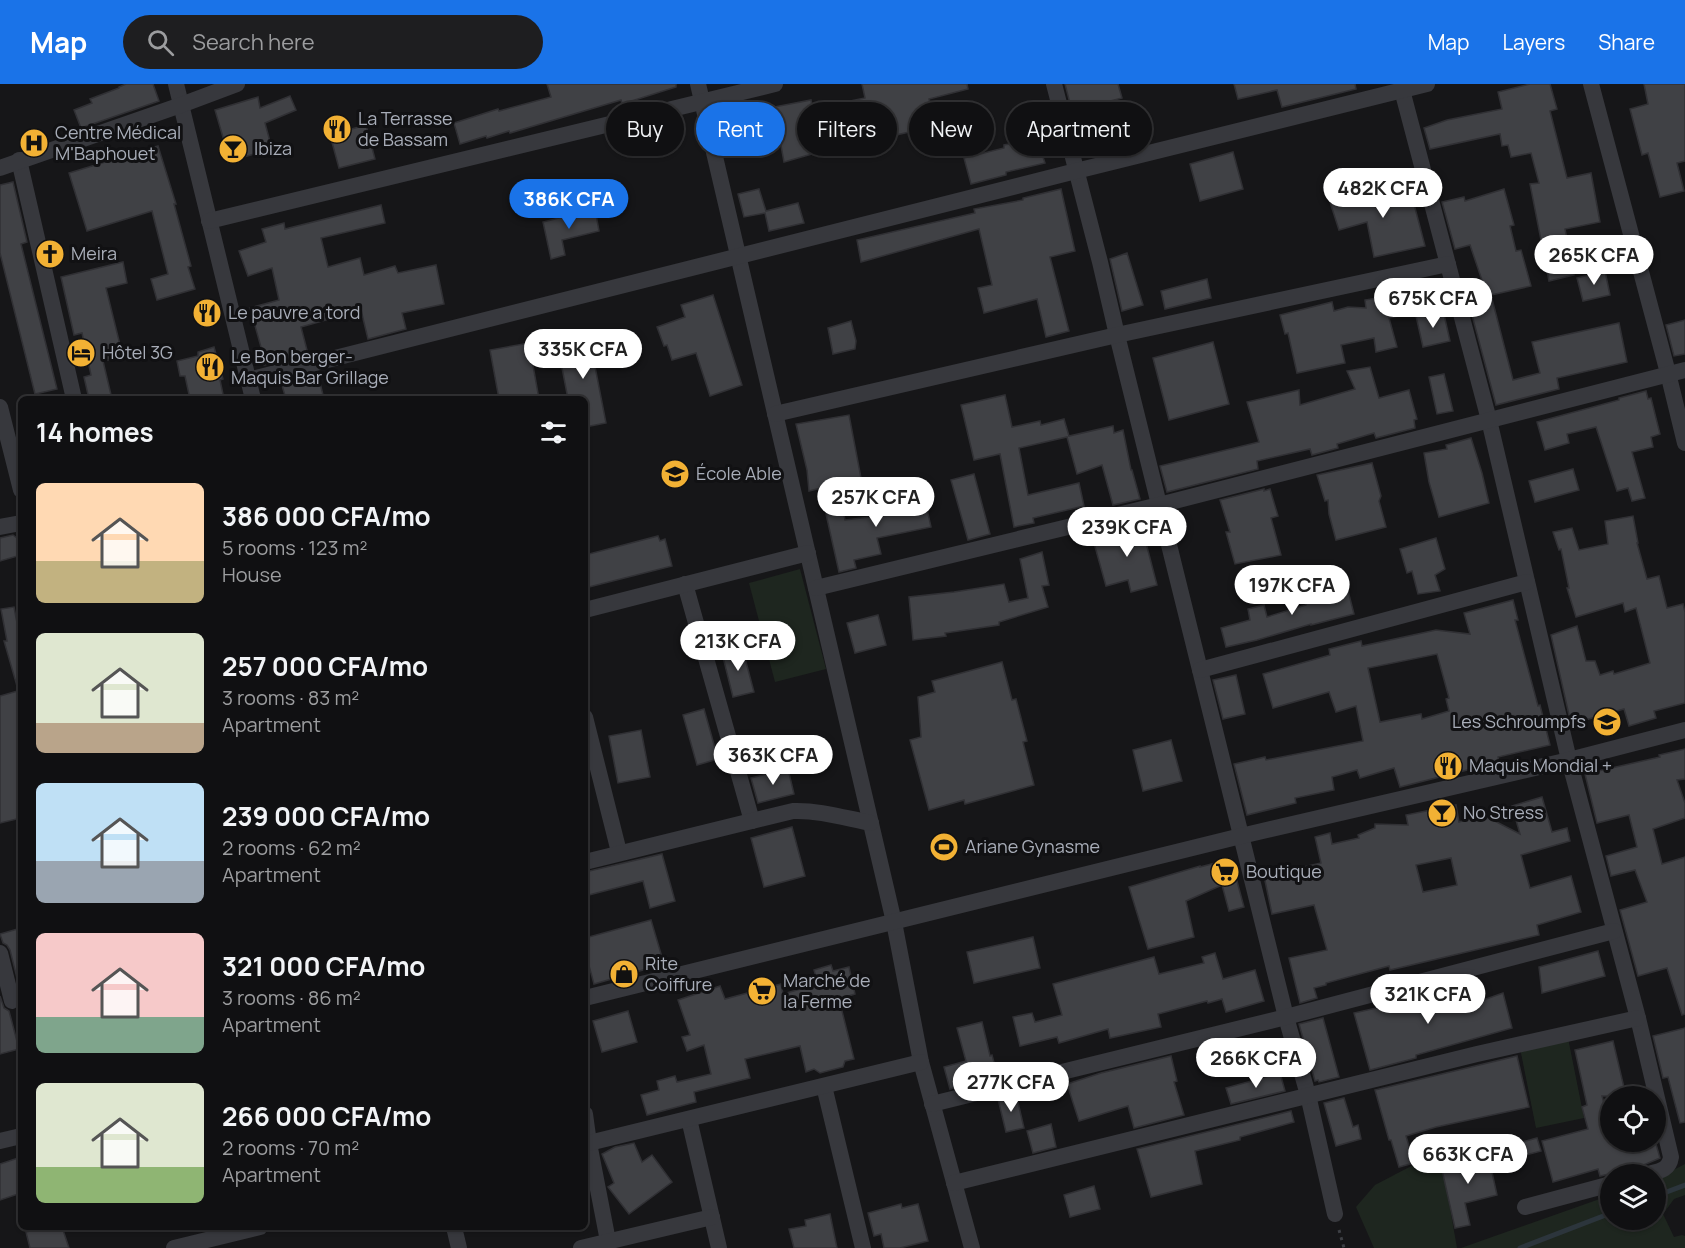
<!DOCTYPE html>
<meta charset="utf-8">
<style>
body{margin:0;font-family:Manrope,sans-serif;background:#1e1e20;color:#f1f3f6;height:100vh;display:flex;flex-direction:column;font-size:22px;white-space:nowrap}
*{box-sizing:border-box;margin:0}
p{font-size:20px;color:#9c9d9f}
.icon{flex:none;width:33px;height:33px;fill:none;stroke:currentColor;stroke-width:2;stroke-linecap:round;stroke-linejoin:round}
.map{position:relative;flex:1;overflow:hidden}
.sheet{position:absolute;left:18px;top:312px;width:570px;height:834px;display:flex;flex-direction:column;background:#101012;border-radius:9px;box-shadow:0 2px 4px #0004,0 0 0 2px #303032}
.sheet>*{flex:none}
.guide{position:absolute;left:606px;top:18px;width:570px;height:54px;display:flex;gap:12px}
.buttons{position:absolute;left:1600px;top:1002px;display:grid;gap:12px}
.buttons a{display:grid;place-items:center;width:66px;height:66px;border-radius:50%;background:#101012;box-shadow:0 2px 4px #0004,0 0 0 2px #303032;font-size:30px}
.price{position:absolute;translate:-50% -51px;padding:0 14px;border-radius:21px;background:#fff;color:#222;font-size:20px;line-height:39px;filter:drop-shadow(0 2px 3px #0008)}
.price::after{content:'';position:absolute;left:50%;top:36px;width:18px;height:14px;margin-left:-9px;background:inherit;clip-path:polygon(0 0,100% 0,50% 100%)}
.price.on{background:#1a73e8;color:#fff}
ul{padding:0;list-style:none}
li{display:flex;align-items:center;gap:18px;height:150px;padding:0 18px}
li span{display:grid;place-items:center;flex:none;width:168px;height:120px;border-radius:9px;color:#555}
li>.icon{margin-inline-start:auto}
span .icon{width:72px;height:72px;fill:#fffc;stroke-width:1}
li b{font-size:26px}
h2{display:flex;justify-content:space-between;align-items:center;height:72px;padding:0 18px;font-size:26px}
.chip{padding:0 21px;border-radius:27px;background:#101012;box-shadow:0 2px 4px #0004,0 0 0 2px #303032;font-size:21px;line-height:54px}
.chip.on{background:#1a73e8;color:#fff}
header{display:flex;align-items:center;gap:36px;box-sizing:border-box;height:84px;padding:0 30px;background:#1a73e8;color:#fff}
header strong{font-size:28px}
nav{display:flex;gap:33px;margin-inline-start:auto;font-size:21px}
.search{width:420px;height:54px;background:#1e1e20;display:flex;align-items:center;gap:15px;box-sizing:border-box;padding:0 21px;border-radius:33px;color:#9c9d9f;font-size:22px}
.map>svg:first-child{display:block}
.green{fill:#1e261f}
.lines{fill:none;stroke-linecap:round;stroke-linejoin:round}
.stream{stroke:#2c353c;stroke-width:5}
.building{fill:#404145;stroke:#303034;stroke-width:1.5;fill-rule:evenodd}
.path{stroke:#3d3f44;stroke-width:3;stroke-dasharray:3 4.5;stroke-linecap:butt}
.street{stroke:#37383d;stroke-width:16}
.labels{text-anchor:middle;stroke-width:6;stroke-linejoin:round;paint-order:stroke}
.poi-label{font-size:18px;fill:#a8adb8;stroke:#111113;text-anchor:start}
</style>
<header>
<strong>Map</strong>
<div class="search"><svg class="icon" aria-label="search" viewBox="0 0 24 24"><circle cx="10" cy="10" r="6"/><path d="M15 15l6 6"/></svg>Search here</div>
<nav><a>Map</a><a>Layers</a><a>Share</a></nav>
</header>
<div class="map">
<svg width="1685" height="1164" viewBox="0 0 1685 1164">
<rect width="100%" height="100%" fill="#161618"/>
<g class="green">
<path d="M800,485L826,585L775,598L749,499Z"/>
<path d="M1568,954L1584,1034L1536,1044L1520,964Z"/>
<path d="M1440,1067L1457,1164H1374L1356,1123L1375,1101Z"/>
<path d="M1685,1080V1111L1674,1115L1663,1130L1674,1153L1682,1151L1685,1152V1164H1461L1611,1111V1136H1656V1095Z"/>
</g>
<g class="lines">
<g class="stream">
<path d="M1656,1112L1685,1101"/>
<path d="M1520,1164L1611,1129"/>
</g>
</g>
<g class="building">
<path d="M126,0H153L159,17L81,44L74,26L92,19L90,15L119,4V3Z"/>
<path d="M547,0H676V3L622,20L621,16L510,49L509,47L487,54L486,52L460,60L454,39L498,25L499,27L551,13Z"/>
<path d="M862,0H967L968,5L929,15L936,42L887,53L879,23L866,42L843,48L841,36L849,32L845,18L865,14Z"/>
<path d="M1065,0H1118L1122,14L1072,27Z"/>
<path d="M1234,0H1355L1356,5L1282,23L1277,6L1238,15Z"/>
<path d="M1530,0H1550L1557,25L1550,27L1567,94L1591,89L1600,138L1565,145L1574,191L1549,197L1530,100L1539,99L1531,69L1511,73L1508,61L1502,62L1500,50L1430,65L1424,44L1447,36L1502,25L1498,8Z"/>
<path d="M1644,0H1685V77L1677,79L1684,107L1660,113L1648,69L1642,71L1630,25L1648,20Z"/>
<path d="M290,12L296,26L265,39L272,65L230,77L215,26L258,13L260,24Z"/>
<path d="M811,16L817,52L830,49L833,64L784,78L774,23Z"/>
<path d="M366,41L375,75L339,84L330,51Z"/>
<path d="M1037,55L1045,79L1006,88V91L971,100L964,74L1004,64V61Z"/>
<path d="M158,62L176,120H174L191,182L188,183L195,205L157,216L151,195L168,190L152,127L87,147L69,89Z"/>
<path d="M1233,68L1243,105L1200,117L1190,80Z"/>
<path d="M13,98L27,158L21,160L57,305L35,310L0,169V101Z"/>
<path d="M1409,101L1425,162L1374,173L1367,138L1339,146L1330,118Z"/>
<path d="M759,105L766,127L798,119L804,139L769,147L765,129L744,133L738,110Z"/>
<path d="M1061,105L1075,167L1050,173L1069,247L1046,253L1037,215L984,229L978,204L992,201L979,145L861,178L857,156L975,129L974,125L1023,116V114Z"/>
<path d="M1504,105L1514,141L1510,142L1516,167L1521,166L1531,202L1491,211L1513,296L1540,289L1532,258L1619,239L1627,278L1557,294L1559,305L1496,321L1468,216L1487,211L1470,161L1455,165L1442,118L1464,113L1465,117Z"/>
<path d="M381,121L385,139L321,154L328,183L360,174L364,191L395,182L398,189L436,181L444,220L402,229L406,245L368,255L361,226L301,243L308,270L264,281L260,264L261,263L250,224L279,216L272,184L248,192L239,167L266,158L262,145L284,139L285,145Z"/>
<path d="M595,125L599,147L562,156L565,171L551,175L543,138Z"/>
<path d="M1127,169L1143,221L1122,227L1110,175Z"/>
<path d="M123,178L127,199L106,204L123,273L103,277L112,315H89L84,293L91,291L82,249L74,251L61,193Z"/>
<path d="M1605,187L1610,211L1583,217L1577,194Z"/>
<path d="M1207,195L1211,214L1165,225L1161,207Z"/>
<path d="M1423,206L1427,226L1389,234L1397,263L1376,268L1374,254L1341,261L1345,279L1297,289L1288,249L1285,250L1280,231L1332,218L1334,227L1348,223L1366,224L1365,216Z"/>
<path d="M713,211L742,301L710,312L696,269L672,276L667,261L664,262L657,243L685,233L681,221Z"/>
<path d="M1443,226L1450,257L1423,263L1416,232Z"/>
<path d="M1685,236V270L1674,272L1666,241Z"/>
<path d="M851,237L856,257L855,265L833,270L828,244Z"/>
<path d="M590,257L606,339L585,343V315H568L558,263Z"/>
<path d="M1213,258L1229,320L1169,336L1153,274Z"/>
<path d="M529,259L539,315H499L490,266Z"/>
<path d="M214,263L223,295L220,296L224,315H190L185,292H180L177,277L198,272V268Z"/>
<path d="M1370,283L1379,314L1409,306L1417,335L1414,336L1415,344L1376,354L1374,349L1337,360L1338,364L1312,371L1310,365L1257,377L1258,385L1167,408L1160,382L1259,358L1247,318L1299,306L1300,321L1355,305L1347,287Z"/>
<path d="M1444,290L1453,327L1437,330L1429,293Z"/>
<path d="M313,291L314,296L319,295L324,315H286L281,298Z"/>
<path d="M1646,307L1648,315L1651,314L1660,350L1651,353L1653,363L1632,368L1645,414L1632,417L1628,404L1617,407L1596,343L1567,350L1569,359L1545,366L1537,338L1619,316V314Z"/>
<path d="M1005,311L1012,343L1040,337L1041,341L1064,335L1069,352L1113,342L1114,349L1123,346L1131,386H1132L1140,415L1113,421L1102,381L1077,390L1067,353L1019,364L1028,411L1079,399L1084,422L1033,434L1034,439L1014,443L1000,370L974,376L961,321Z"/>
<path d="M849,331L861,394L809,407L807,386L796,340Z"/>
<path d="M1471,354L1482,389L1489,419L1439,433L1429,398L1424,369L1447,365L1446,361Z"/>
<path d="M1372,379L1381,412L1379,417L1386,443L1336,456L1329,430L1328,416L1325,417L1317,391Z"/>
<path d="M1573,385L1579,406L1535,418L1529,397Z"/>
<path d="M974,390L990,450L968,456L951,396Z"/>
<path d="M1264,405V407L1270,405L1278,432L1271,434L1281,471L1235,480L1226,448H1230L1220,416Z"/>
<path d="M923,407L931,443L877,454L881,470L854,476L856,484L839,488L826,430L843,426L845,436L878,432L874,417Z"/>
<path d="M1633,432L1638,459H1637L1647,495L1659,492L1667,524L1683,520L1685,528V619L1654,627L1656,634L1629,642L1624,625L1571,640L1551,551L1577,542L1586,577H1595L1600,591L1613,587L1614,590L1650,579L1636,524L1625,528L1623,519L1576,533L1567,504H1569L1561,465L1559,466L1553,448L1572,444L1579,466L1608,460L1605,437Z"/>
<path d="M1140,436L1157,501L1131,508L1128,496L1106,502L1094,459L1117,453L1116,449L1121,448L1119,442Z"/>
<path d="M13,451L21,457V471L0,477V454Z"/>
<path d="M658,452L660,457L665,455L672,482L585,504V471Z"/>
<path d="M1436,454L1445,485L1435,491L1440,507L1418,510L1412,487L1407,489L1400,465Z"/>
<path d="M1042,468L1049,501L1042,502L1048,523L999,538V541L945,549L946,552L913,556L909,513L954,508L1004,500L1009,518L1028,514L1020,475Z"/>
<path d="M1345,495L1354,530L1311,541V540L1257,556L1226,563L1221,544L1250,536L1248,525L1264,521L1267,533L1306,521L1305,516L1323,510L1321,502Z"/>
<path d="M1513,516L1518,536H1515L1538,622L1540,621L1550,661L1498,673L1499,678L1400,703L1394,684L1360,694L1357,686L1332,693L1334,706L1295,714L1296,719L1247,731L1234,680L1265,673L1266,676L1363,657L1356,622L1336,628L1329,608L1273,624L1263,590L1330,571L1329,565L1361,557L1362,562L1436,546L1470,550L1464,529ZM1437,570L1449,614L1446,615L1449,627L1422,635L1421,630L1380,638L1368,584Z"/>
<path d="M14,523L21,560V602H17L4,557H7L1,525Z"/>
<path d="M878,531L886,561L855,569L847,539Z"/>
<path d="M742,563L754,608L733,613L722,569Z"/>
<path d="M1002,578L1012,616L1016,615L1027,657L1023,658L1034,701L965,720L964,716L929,726L910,656L921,653L918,613L935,608L932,597Z"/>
<path d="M1236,591L1245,630L1223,635L1213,596Z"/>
<path d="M21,606V734L0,739V612Z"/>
<path d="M704,625L718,675L697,681L683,631Z"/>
<path d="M641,646L650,693L618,699L609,652Z"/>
<path d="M1171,656L1182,697L1143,707L1133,666Z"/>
<path d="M1685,665V695L1677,696L1685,719V734L1653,745L1662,780L1685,773V930L1682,931L1667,884L1638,892L1620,826L1647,818L1635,786L1611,792L1606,772L1637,763L1629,731L1597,739L1585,690L1660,673L1659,671Z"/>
<path d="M788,685L794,710L758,719L751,694Z"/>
<path d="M1542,713L1552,748L1567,744L1570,757L1521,771L1530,804L1571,792L1581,828L1537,841L1539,851L1390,886L1389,882L1326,899V901L1314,904L1317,914L1300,919L1289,874L1327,866L1314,821L1272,830L1264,792L1321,779L1315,753L1330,749L1332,760L1359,754L1358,751L1375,744V740L1408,741L1406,731L1456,721L1459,738L1483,731L1520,750L1512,722ZM1451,774L1457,801L1423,808L1416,781Z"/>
<path d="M792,743L805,792L764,803L751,754Z"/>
<path d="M662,770L675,817L650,824L643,797L585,812V788Z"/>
<path d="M1231,775L1244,823L1229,827L1222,801L1186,817L1194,853L1148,865L1129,803L1200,782V783Z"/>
<path d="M651,836L664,880L594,900L585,867V854Z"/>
<path d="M21,844V910L10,866L7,861L3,859L0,850Z"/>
<path d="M1033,853L1040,884L974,899L967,868Z"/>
<path d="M1598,867L1605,892L1542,909L1539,883Z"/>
<path d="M1215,869L1223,895L1255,886L1264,917L1226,928L1222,915L1208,919L1207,917L1158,930L1161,943L1110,954L1108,945L1059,959L1057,953L1020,962L1013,933L1032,929L1035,938L1062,931L1053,900L1154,873L1159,890L1204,879L1202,873Z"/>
<path d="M831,881L833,887L849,883L855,910L839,915L854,975L845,977L843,983L820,989L814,985L806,988L800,962L745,975L750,994L694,1008L696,1018L647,1031L641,1011L659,1006L657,997L675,992L677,998L711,990L704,961L687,967L682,953L690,951L678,916L720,902L725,915L781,900L783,910L818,900L814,886Z"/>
<path d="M1470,903L1472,920L1503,909L1512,944L1416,971V974L1370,986L1354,929Z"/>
<path d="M0,912L4,924L9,927L19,965L0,970Z"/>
<path d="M628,927L637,958L602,968L593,937Z"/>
<path d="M1323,934L1339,993L1319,998L1318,996L1315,997L1299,940Z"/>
<path d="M982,938L990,972L992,971L998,993L950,1005L944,983L966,977L957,944Z"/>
<path d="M1685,944V1038L1680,1039L1668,993L1663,994L1653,952Z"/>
<path d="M1613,957L1626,1012H1602L1611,1046V1058H1649L1650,1061L1656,1060L1660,1074L1641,1082L1638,1089L1633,1090H1609L1600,1092L1598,1085L1553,1098L1542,1057L1588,1045L1582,1023L1587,1021L1575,966Z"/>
<path d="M1171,972L1177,997L1174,998L1184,1031L1134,1044L1128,1022L1079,1037L1067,1000L1101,989Z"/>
<path d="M1517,972L1529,1023L1436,1043L1406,1052L1414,1079L1399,1083L1391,1056H1389L1375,1006Z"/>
<path d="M1280,989L1285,1007L1231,1020L1226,1004Z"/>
<path d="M1016,1010L1024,1044L1006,1048L998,1015Z"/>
<path d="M1344,1014L1353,1043L1358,1041L1361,1055L1336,1062L1324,1019Z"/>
<path d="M1291,1027L1294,1038L1240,1053V1056L1195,1067L1202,1100L1151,1113L1137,1065Z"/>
<path d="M1051,1040L1056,1063L1033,1069L1027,1047Z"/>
<path d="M1537,1054L1541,1067L1495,1079L1492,1066Z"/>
<path d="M634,1059L642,1078L652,1071L672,1098L629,1130L608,1103L614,1099L602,1070L615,1063Z"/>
<path d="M1488,1070L1497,1111L1465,1119L1470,1141L1455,1144L1442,1086V1080Z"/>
<path d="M21,1073V1109L0,1116V1080Z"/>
<path d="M1094,1102L1100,1125L1070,1133L1064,1111Z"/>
<path d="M901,1120L902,1124L918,1120L928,1157L900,1164H884L881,1150L874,1152L868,1129Z"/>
<path d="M830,1130L837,1164H794L789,1145L806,1142L805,1136Z"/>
<path d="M46,1143H62L69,1164H30L26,1148Z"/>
</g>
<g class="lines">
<path class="path" d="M1339,1146L1344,1164"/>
<g class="street">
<path d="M176,0L253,315"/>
<path d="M698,0L894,838L921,978L972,1164"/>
<path d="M1054,0L1100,178L1117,251L1286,933L1308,1011L1335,1130"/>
<path d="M1591,0L1668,289L1685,359"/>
<path d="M1402,6L1489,336L1569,676L1638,934L1671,1073C1669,1086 1660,1087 1648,1090"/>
<path d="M19,76L74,315"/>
<path d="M0,84L181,21L237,0"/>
<path d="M209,137L775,0"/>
<path d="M248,296L1076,87L1427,0"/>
<path d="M0,323L21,406"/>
<path d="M775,330L1117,251L1448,180"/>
<path d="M0,443L21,439"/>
<path d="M685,500L752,737"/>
<path d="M816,504L1159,421L1685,286"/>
<path d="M585,526L808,469"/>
<path d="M1200,586L1527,498"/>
<path d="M585,633L619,768"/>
<path d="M585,778L793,727C819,726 845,734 871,739"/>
<path d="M0,869L12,917"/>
<path d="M585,914L1241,752L1569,676L1685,646"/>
<path d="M824,1002L863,1164"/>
<path d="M932,1020L1286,933L1614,847"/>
<path d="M585,1030L589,1059L608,1157"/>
<path d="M689,1035L719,1164"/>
<path d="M0,1057L21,1052"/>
<path d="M589,1059L921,978"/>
<path d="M954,1099L1477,970L1638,934"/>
<path d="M1525,1123L1611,1100"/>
<path d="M454,1143L459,1164"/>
<path d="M174,1164L260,1143"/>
<path d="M581,1164L712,1133"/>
</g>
</g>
<defs>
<g id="restaurant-disc" transform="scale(1.5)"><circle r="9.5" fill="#f2b134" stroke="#111113"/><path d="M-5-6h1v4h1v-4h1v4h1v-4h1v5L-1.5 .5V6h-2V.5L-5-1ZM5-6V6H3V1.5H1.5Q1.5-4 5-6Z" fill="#111"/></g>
<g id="hospital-disc" transform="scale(1.5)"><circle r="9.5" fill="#f2b134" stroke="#111113"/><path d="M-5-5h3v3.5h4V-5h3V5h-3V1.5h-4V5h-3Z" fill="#111"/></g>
<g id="bar-disc" transform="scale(1.5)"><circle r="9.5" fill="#f2b134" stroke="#111113"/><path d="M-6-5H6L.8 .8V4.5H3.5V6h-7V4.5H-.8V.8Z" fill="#111"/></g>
<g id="church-disc" transform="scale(1.5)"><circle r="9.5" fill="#f2b134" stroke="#111113"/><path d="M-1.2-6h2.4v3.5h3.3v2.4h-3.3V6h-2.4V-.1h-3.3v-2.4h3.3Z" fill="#111"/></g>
<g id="hotel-disc" transform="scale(1.5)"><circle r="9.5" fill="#f2b134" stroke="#111113"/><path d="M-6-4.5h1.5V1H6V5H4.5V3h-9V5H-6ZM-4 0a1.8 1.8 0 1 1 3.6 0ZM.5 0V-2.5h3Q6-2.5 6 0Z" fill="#111"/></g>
<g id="school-disc" transform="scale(1.5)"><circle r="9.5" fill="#f2b134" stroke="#111113"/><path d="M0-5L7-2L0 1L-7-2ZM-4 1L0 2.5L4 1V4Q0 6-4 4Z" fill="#111"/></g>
<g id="stadium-disc" transform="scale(1.5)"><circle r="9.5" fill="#f2b134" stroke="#111113"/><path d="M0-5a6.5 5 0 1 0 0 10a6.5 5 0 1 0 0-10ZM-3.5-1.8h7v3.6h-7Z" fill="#111"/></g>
<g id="supermarket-disc" transform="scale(1.5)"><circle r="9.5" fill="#f2b134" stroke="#111113"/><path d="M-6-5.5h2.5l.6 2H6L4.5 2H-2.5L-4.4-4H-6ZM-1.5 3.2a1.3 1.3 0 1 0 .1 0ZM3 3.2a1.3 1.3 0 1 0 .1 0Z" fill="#111"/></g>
<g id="shop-disc" transform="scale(1.5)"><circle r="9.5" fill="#f2b134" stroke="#111113"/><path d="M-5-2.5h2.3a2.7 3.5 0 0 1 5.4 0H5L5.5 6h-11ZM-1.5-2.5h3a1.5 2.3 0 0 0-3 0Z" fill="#111"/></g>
</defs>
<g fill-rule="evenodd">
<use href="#restaurant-disc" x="337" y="45"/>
<use href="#hospital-disc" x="34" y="59"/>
<use href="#bar-disc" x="233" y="65"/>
<use href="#church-disc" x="50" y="170"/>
<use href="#restaurant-disc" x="207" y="229"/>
<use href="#hotel-disc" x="81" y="269"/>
<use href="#restaurant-disc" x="210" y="283"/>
<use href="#school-disc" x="675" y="390"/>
<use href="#school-disc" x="1607" y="638"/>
<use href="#restaurant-disc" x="1448" y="682"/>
<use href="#bar-disc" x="1442" y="729"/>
<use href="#stadium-disc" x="944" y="763"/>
<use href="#supermarket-disc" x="1225" y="788"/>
<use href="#shop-disc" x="624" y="890"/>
<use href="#supermarket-disc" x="762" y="907"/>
</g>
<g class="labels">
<g class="poi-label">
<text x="358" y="41">La Terrasse<tspan x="358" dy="21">de Bassam</tspan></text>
<text x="55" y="55">Centre Médical<tspan x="55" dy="21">M'Baphouet</tspan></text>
<text x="254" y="71">Ibiza</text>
<text x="71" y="176">Meira</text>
<text x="228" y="235">Le pauvre a tord</text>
<text x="102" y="275">Hôtel 3G</text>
<text x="231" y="279">Le Bon berger-<tspan x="231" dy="21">Maquis Bar Grillage</tspan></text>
<text x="696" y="396">École Able</text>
<text x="1586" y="644" text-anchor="end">Les Schroumpfs</text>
<text x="1469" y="688">Maquis Mondial +</text>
<text x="1463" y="735">No Stress</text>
<text x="965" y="769">Ariane Gynasme</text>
<text x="1246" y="794">Boutique</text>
<text x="645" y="886">Rite<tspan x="645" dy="21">Coiffure</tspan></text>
<text x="783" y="903">Marché de<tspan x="783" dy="21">la Ferme</tspan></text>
</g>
</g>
</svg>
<div class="buttons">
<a><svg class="icon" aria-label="locate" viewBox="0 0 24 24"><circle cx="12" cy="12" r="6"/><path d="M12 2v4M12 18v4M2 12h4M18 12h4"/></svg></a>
<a><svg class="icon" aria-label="layers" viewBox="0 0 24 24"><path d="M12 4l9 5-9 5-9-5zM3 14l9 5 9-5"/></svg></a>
</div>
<b class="price" style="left:1383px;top:135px">482K CFA</b>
<b class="price on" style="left:569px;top:146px">386K CFA</b>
<b class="price" style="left:1594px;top:202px">265K CFA</b>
<b class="price" style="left:1433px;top:245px">675K CFA</b>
<b class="price" style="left:583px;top:296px">335K CFA</b>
<b class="price" style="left:876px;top:444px">257K CFA</b>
<b class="price" style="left:1127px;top:474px">239K CFA</b>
<b class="price" style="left:1292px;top:532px">197K CFA</b>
<b class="price" style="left:738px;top:588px">213K CFA</b>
<b class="price" style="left:773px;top:702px">363K CFA</b>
<b class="price" style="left:1428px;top:941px">321K CFA</b>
<b class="price" style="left:1256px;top:1005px">266K CFA</b>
<b class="price" style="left:1011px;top:1029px">277K CFA</b>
<b class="price" style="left:1468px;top:1101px">663K CFA</b>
<div class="guide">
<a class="chip">Buy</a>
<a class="chip on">Rent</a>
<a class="chip">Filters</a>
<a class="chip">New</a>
<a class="chip">Apartment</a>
</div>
<section class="sheet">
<h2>14 homes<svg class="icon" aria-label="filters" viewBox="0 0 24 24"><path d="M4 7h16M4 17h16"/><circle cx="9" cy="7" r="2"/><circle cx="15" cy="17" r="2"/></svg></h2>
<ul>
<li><span style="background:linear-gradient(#ffd9b3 65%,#c2b280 0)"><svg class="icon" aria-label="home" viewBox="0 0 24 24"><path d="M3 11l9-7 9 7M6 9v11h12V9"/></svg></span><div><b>386 000 CFA/mo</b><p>5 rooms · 123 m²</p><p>House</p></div></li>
<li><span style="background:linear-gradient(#dfe7d0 75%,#b9a48a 0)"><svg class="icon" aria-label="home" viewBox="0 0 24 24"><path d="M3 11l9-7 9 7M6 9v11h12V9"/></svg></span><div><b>257 000 CFA/mo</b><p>3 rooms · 83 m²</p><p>Apartment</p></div></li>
<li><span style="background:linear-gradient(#bfe0f5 65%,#9aa5b1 0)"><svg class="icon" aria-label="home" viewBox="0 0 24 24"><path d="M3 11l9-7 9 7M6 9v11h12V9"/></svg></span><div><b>239 000 CFA/mo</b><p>2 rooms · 62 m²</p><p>Apartment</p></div></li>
<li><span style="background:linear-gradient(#f6c9c9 70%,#7fa58c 0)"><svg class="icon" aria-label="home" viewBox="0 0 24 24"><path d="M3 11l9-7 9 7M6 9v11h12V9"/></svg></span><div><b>321 000 CFA/mo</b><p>3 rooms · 86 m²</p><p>Apartment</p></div></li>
<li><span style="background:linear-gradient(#dfe7d0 70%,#8fb573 0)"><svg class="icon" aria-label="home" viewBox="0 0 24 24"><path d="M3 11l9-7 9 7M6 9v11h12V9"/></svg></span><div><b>266 000 CFA/mo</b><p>2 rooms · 70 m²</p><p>Apartment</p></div></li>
</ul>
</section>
</div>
